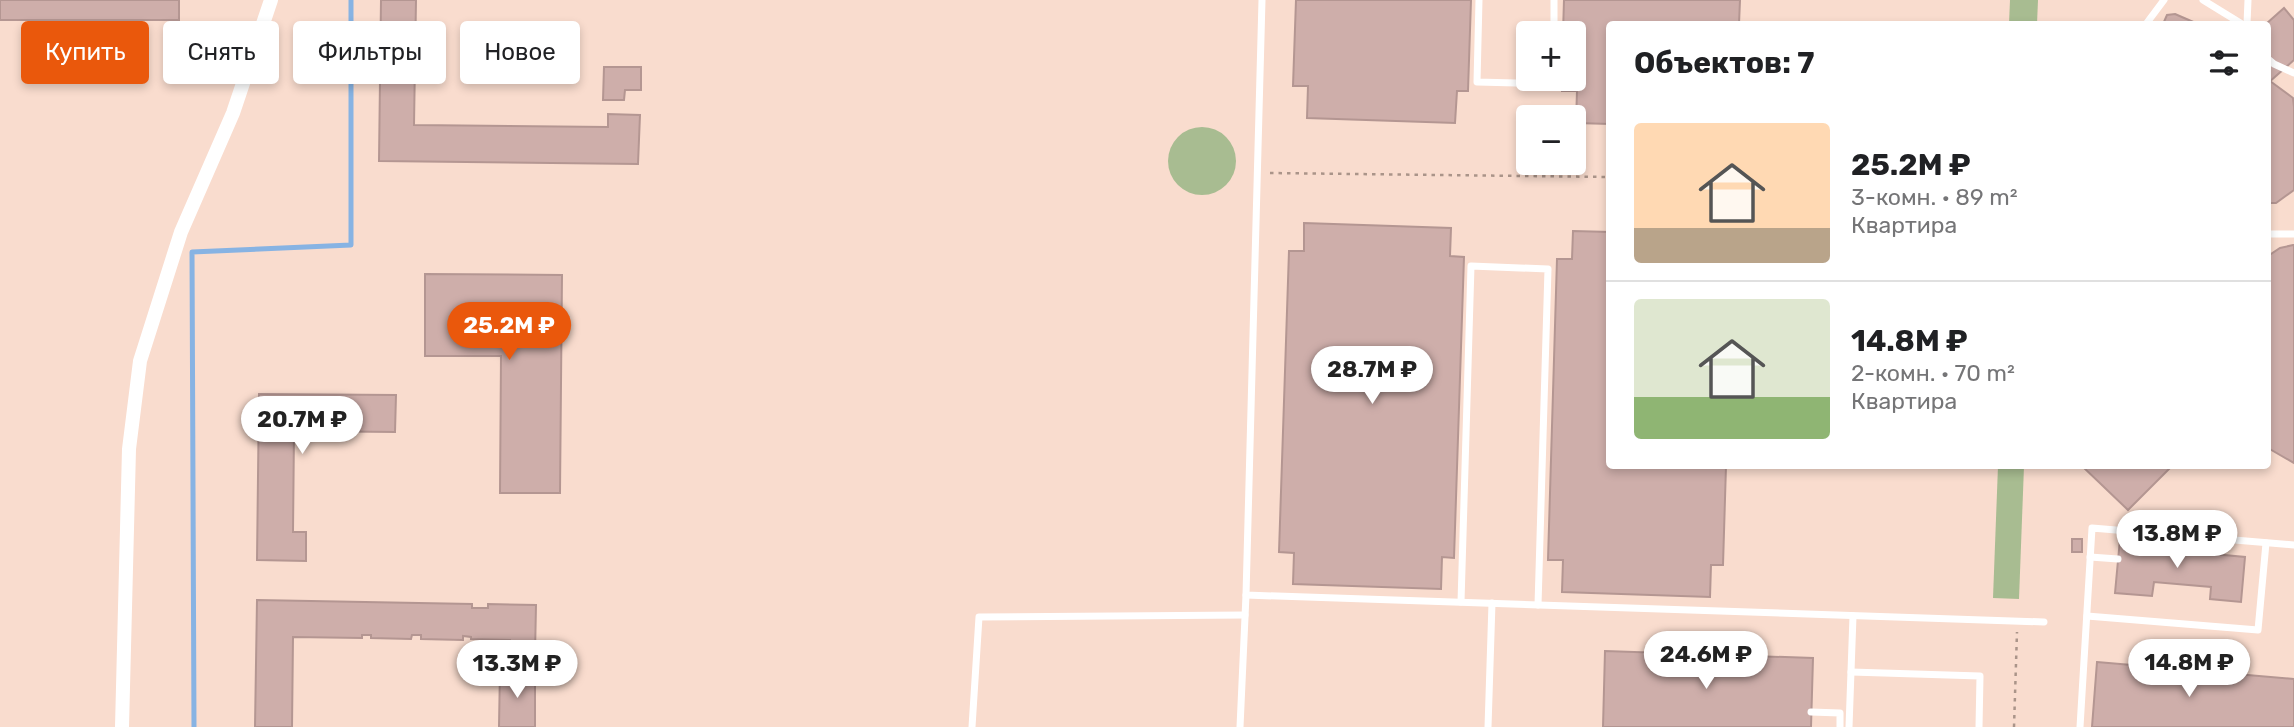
<!DOCTYPE html>
<html lang="ru">
<meta charset="utf-8">
<style>
body{margin:0;font-family:Rubik,sans-serif;background:#f2f2f2;color:#202124;height:100vh;display:flex;flex-direction:column;font-size:26px;white-space:nowrap}
*{box-sizing:border-box;margin:0}
p{font-size:23px;color:#757577}
.icon{flex:none;width:38px;height:38px;fill:none;stroke:currentColor;stroke-width:2;stroke-linecap:round;stroke-linejoin:round}
.map{position:relative;flex:1;overflow:hidden}
.side{position:absolute;left:1606px;top:21px;width:665px;height:448px;display:flex;flex-direction:column;background:#fff;border-radius:7px;box-shadow:0 4px 10px #0003}
.side>*{flex:none}
.banner{position:absolute;left:21px;top:21px;width:665px;height:63px;display:flex;gap:14px}
.fabs{position:absolute;left:1516px;top:21px;display:grid;gap:14px}
.fabs a{display:grid;place-items:center;width:70px;height:70px;border-radius:7px;background:#fff;box-shadow:0 4px 10px #0003;font-size:35px}
.price{position:absolute;translate:-50% -60px;padding:0 16px;border-radius:24px;background:#fff;color:#222;font-size:23px;line-height:46px;filter:drop-shadow(0 2px 4px #0008)}
.price::after{content:'';position:absolute;left:50%;top:42px;width:21px;height:16px;margin-left:-10px;background:inherit;clip-path:polygon(0 0,100% 0,50% 100%)}
.price.on{background:#ea580c;color:#fff}
ul{padding:0;list-style:none}
li{display:flex;align-items:center;gap:21px;height:175px;padding:0 28px}
li+li{border-top:2px solid #e0e0e0}
li span{display:grid;place-items:center;flex:none;width:196px;height:140px;border-radius:7px;color:#555}
li>.icon{margin-inline-start:auto}
span .icon{width:84px;height:84px;fill:#fffc;stroke-width:1}
li b{font-size:30px}
h2{display:flex;justify-content:space-between;align-items:center;height:84px;padding:0 28px;font-size:30px}
.pill{padding:0 24px;border-radius:7px;background:#fff;box-shadow:0 4px 10px #0003;font-size:24px;line-height:63px}
.pill.on{background:#ea580c;color:#fff}
.map>svg:first-child{display:block}
.green{fill:#a8bc91}
.lines{fill:none;stroke-linecap:round;stroke-linejoin:round}
.stream{stroke:#87b3e3;stroke-width:5}
.building{fill:#ceaeaa;stroke:#b49692;stroke-width:2}
.path{stroke:#aa9489;stroke-width:2.5;stroke-dasharray:3.5 5;stroke-linecap:butt}
.lane{stroke:#fff;stroke-width:7}
.street{stroke:#fff;stroke-width:14}
</style>
<div class="map">
<svg width="2294" height="727" viewBox="0 0 2294 727">
<rect width="100%" height="100%" fill="#f9dcce"/>
<g class="green">
<path d="M2010,0H2038L2037,24H2009Z"/>
<circle cx="1202" cy="161" r="34"/>
<path d="M1998,466H2024L2019,599L1993,598Z"/>
</g>
<g class="lines">
<path class="stream" d="M194,727L192,252L351,245V0"/>
</g>
<g class="building">
<rect x="0" y="0" width="179" height="20"/>
<path d="M381,0H416L414,125L608,127V114L640,115L638,164L379,161Z"/>
<path d="M1296,0H1471L1468,91H1457L1455,123L1307,118L1308,86H1293Z"/>
<path d="M1564,0H1740L1739,24H1610V124L1576,123L1577,91H1562V79H1573V33H1563Z"/>
<path d="M2284,8L2294,20V60L2268,83V24H2266Z"/>
<path d="M2175,14L2198,24H2163L2167,15Z"/>
<path d="M604,67H641V90H625L624,100H603Z"/>
<path d="M2270,81L2293,98L2294,107V190L2276,203H2268V83Z"/>
<path d="M1304,223L1451,228L1450,256L1464,257L1454,558L1442,557L1441,589L1293,584L1294,553L1279,552L1289,251H1304Z"/>
<path d="M1573,231L1610,232V466H1726L1723,565H1711L1710,597L1562,592L1563,560H1548L1557,259H1572Z"/>
<path d="M2293,245H2294V463L2268,448V256L2280,248Z"/>
<path d="M425,274L562,275L560,493H500L501,356H425Z"/>
<path d="M259,394L396,395L395,432L294,431L293,532H306V561L257,560Z"/>
<path d="M2082,466H2172L2128,510Z"/>
<rect x="2072" y="539" width="10" height="13"/>
<path d="M2120,539L2160,542L2159,549L2245,557L2241,602L2210,599L2211,587L2154,582L2152,596L2115,593Z"/>
<path d="M257,600L472,604V608H488V604L536,605L535,654L510,653V640L471,639V637L463,636V640L421,639V635H412L411,639L371,638V635H362V638L293,637L292,727H255Z"/>
<path d="M1605,651L1813,658L1811,727H1603Z"/>
<path d="M2097,662L2294,679V727H2092Z"/>
<path d="M500,669H520V678H535V727H499Z"/>
</g>
<g class="lines">
<g class="path">
<path d="M1270,173L1610,177"/>
<path d="M2014,727L2017,632"/>
</g>
<g class="lane">
<path d="M1262,0L1246,595L2044,622"/>
<path d="M1479,0L1477,82L1553,84V79"/>
<path d="M2203,0L2242,24"/>
<path d="M2146,24L2164,0"/>
<path d="M2247,24L2248,0"/>
<path d="M1554,33V0"/>
<path d="M2268,59L2274,64L2294,73"/>
<path d="M2268,234H2294"/>
<path d="M2090,557L2118,559"/>
<path d="M1461,602L1471,266L1548,269L1538,605"/>
<path d="M2087,616L2258,630L2266,543"/>
<path d="M1851,672L1980,676L1979,727"/>
<path d="M1811,712L1840,713V727"/>
<path d="M972,727L979,617L1245,615"/>
<path d="M1240,727L1246,595"/>
<path d="M1488,727L1492,603"/>
<path d="M1849,727L1853,616"/>
<path d="M2080,727L2092,528L2294,545"/>
</g>
<path class="street" d="M122,727L129,449L140,361L181,232L233,113L271,0"/>
</g>
</svg>
<div class="fabs">
<a>+</a>
<a>−</a>
</div>
<b class="price on" style="left:509px;top:362px">25.2M ₽</b>
<b class="price" style="left:1372px;top:406px">28.7M ₽</b>
<b class="price" style="left:302px;top:456px">20.7M ₽</b>
<b class="price" style="left:2177px;top:570px">13.8M ₽</b>
<b class="price" style="left:1706px;top:691px">24.6M ₽</b>
<b class="price" style="left:2189px;top:699px">14.8M ₽</b>
<b class="price" style="left:517px;top:700px">13.3M ₽</b>
<div class="banner">
<a class="pill on">Купить</a>
<a class="pill">Снять</a>
<a class="pill">Фильтры</a>
<a class="pill">Новое</a>
</div>
<section class="side">
<h2>Объектов: 7<svg class="icon" aria-label="filters" viewBox="0 0 24 24"><path d="M4 7h16M4 17h16"/><circle cx="9" cy="7" r="2"/><circle cx="15" cy="17" r="2"/></svg></h2>
<ul>
<li><span style="background:linear-gradient(#ffd9b3 75%,#b9a48a 0)"><svg class="icon" aria-label="home" viewBox="0 0 24 24"><path d="M3 11l9-7 9 7M6 9v11h12V9"/></svg></span><div><b>25.2M ₽</b><p>3-комн. · 89 m²</p><p>Квартира</p></div></li>
<li><span style="background:linear-gradient(#dfe7d0 70%,#8fb573 0)"><svg class="icon" aria-label="home" viewBox="0 0 24 24"><path d="M3 11l9-7 9 7M6 9v11h12V9"/></svg></span><div><b>14.8M ₽</b><p>2-комн. · 70 m²</p><p>Квартира</p></div></li>
</ul>
</section>
</div>
